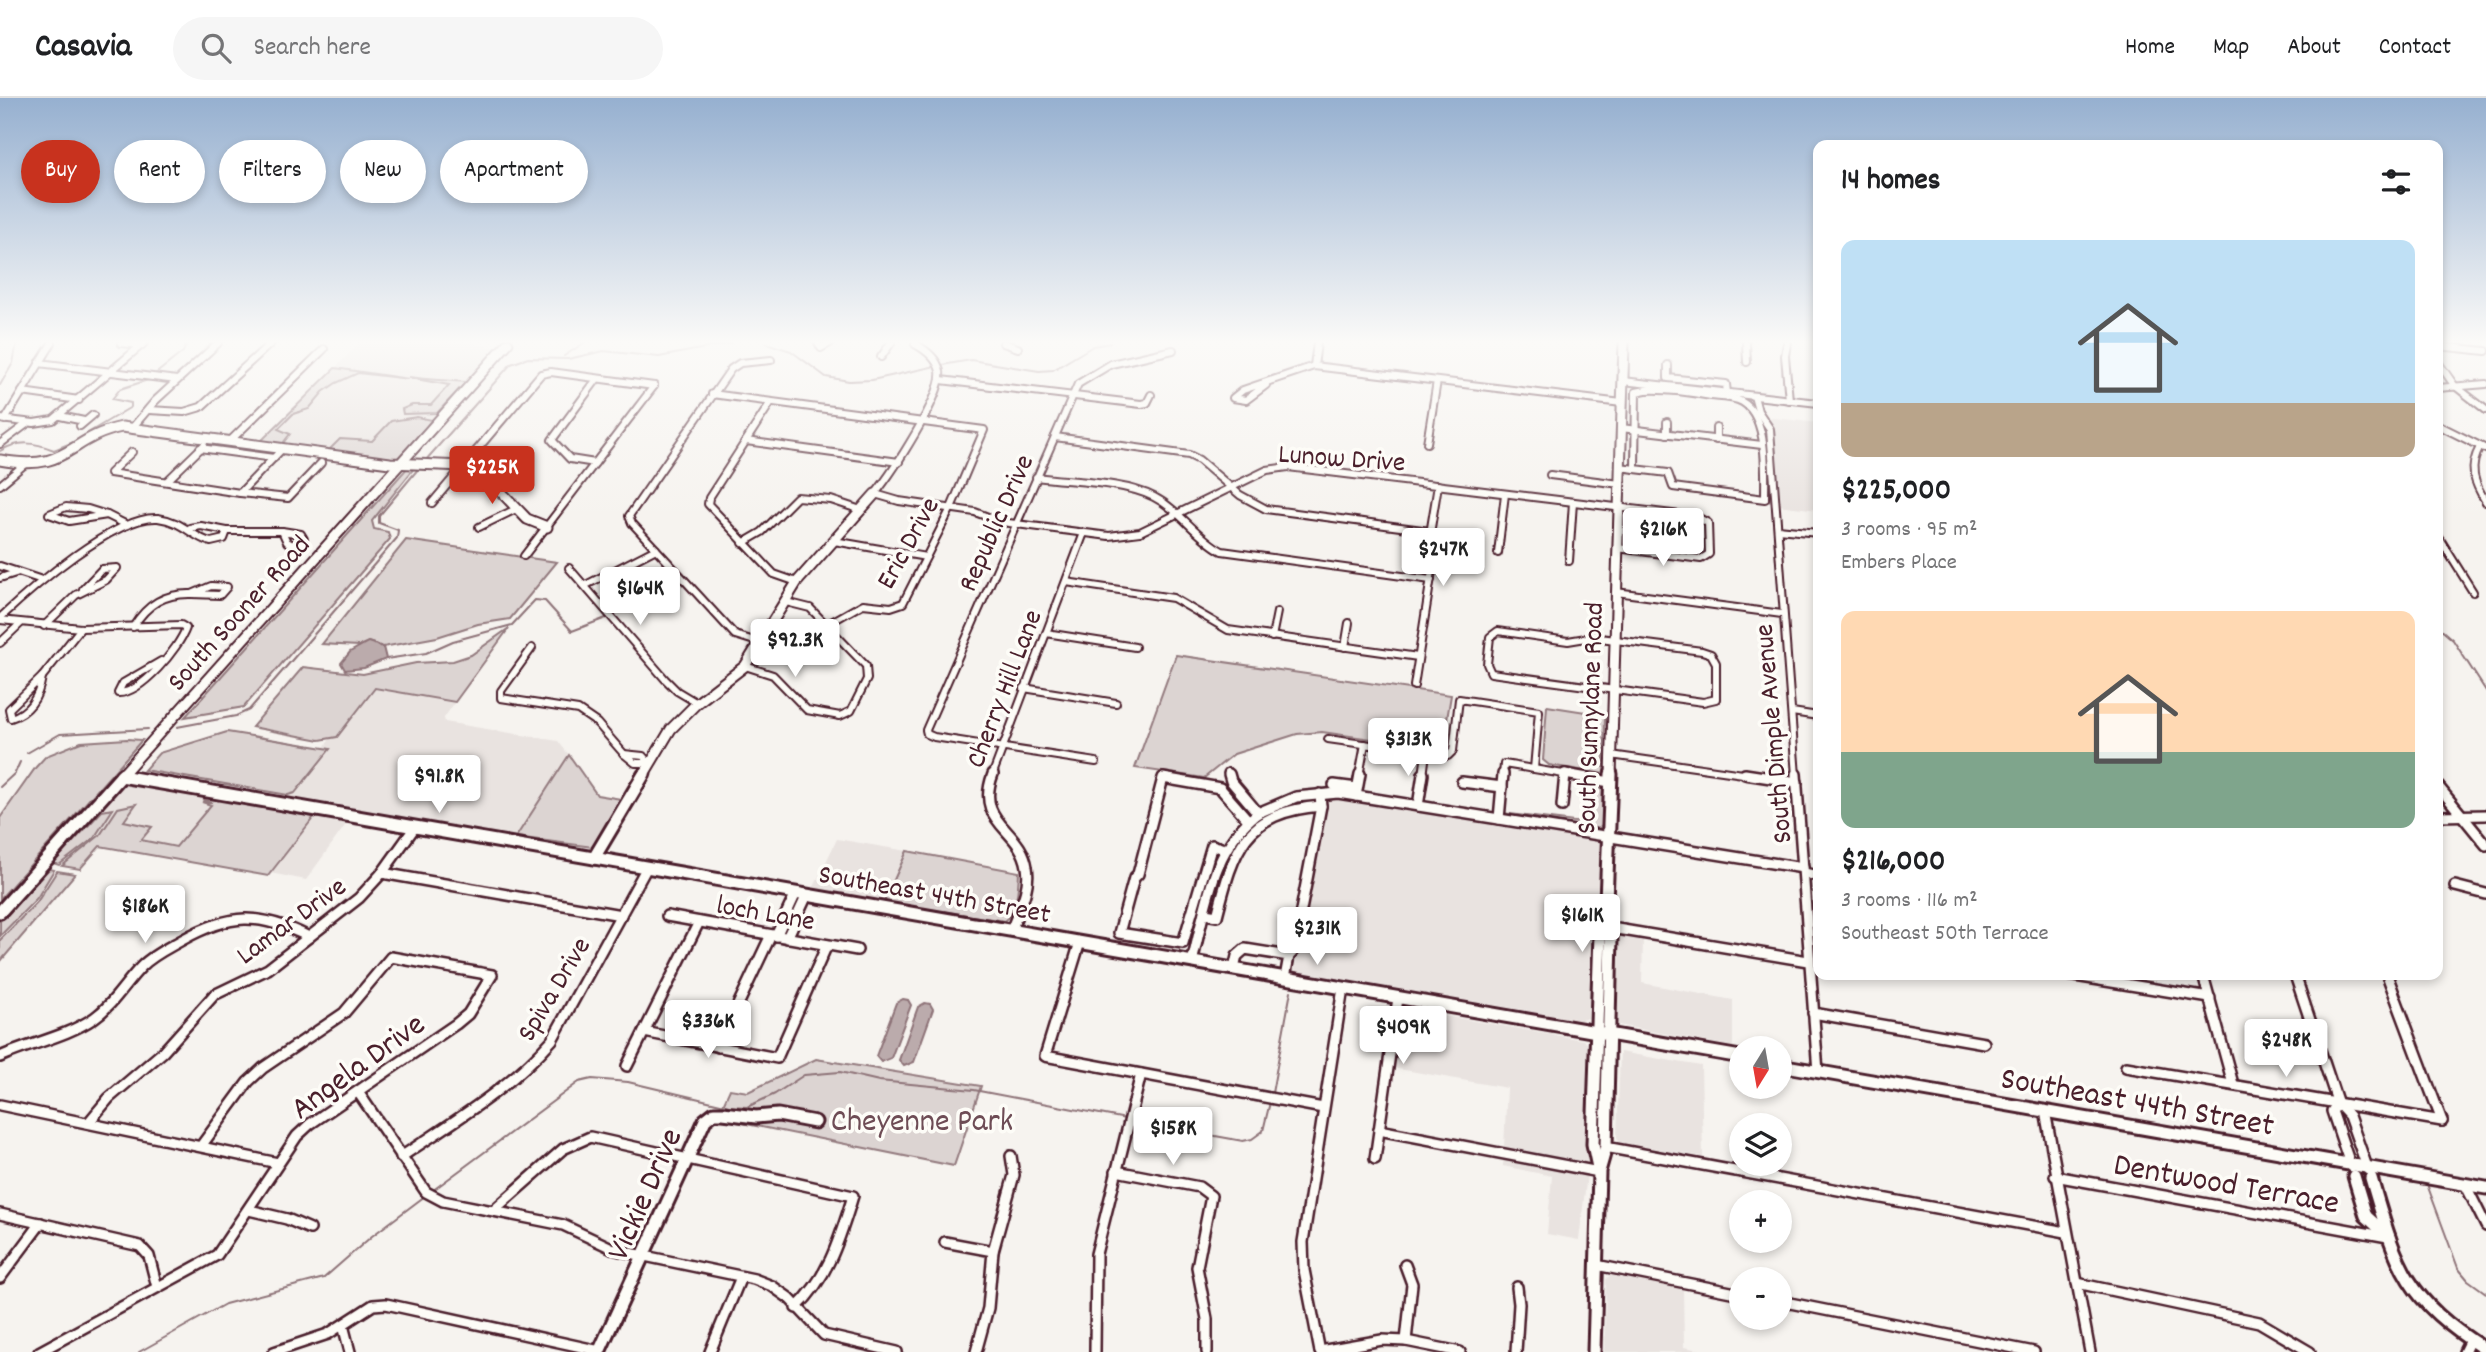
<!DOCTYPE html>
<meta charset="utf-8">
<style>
body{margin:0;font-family:Dekko,sans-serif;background:#f6f6f6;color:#202124;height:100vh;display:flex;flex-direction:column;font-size:26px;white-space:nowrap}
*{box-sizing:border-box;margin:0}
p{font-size:23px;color:#757577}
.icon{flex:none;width:38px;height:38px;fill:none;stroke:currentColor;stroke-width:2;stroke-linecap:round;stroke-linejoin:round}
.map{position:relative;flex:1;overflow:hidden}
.details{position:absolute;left:1813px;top:42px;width:630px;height:840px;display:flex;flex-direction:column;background:#fff;border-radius:14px;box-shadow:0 4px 10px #0003}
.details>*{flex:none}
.guide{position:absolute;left:21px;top:42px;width:665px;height:63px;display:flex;gap:14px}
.needle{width:46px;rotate:191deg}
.controls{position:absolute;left:1729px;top:938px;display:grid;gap:14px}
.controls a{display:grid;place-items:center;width:63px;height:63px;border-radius:50%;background:#fff;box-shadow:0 4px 10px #0003;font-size:35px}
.price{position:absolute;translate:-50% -60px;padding:0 16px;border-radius:7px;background:#fff;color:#222;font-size:23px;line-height:46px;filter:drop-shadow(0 2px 4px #0008)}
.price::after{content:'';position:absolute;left:50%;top:42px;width:21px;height:16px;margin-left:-10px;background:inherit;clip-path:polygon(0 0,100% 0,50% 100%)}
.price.on{background:#c8321e;color:#fff}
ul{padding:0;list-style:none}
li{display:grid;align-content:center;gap:14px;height:371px;padding:0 28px}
li span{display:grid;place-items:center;height:217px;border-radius:14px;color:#555}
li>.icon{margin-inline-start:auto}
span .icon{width:126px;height:126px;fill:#fffc;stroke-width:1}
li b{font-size:30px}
h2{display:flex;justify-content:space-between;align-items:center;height:84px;padding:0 28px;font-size:30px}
.pill{padding:0 24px;border-radius:32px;background:#fff;box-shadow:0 4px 10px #0003;font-size:24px;line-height:63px}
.pill.on{background:#c8321e;color:#fff}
header{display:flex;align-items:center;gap:42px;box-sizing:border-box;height:98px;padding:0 35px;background:#fff;border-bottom:2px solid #e0e0e0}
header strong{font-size:33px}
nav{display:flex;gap:38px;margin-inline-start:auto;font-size:24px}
.search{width:490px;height:63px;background:#f6f6f6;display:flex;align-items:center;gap:18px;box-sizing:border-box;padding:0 24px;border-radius:38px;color:#757577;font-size:26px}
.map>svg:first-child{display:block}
.built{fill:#e9e3e0}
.green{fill:#dcd4d2;stroke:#937a7e;stroke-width:2}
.water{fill:#bbabac;stroke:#8e7378;stroke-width:2}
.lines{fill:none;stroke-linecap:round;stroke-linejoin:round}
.stream{stroke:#8e7378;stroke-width:2}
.street-far1-casing{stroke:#4a1f2b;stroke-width:10}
.street-casing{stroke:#4a1f2b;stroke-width:14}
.secondary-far1-casing{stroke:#4a1f2b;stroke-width:13}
.secondary-casing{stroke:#4a1f2b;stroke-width:17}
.street-far1{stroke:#fdfcf7;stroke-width:6}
.street{stroke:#fdfcf7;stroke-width:9}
.secondary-far1{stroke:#fdfcf7;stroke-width:9}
.secondary{stroke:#fdfcf7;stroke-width:11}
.labels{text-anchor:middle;stroke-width:7;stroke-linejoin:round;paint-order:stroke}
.street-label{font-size:28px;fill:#4a1f2b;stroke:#fdfcf7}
.near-street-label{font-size:33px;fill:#4a1f2b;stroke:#fdfcf7}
.near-park-label{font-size:33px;fill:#6e4c55;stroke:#fdfcf7}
</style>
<header>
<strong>Casavia</strong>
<div class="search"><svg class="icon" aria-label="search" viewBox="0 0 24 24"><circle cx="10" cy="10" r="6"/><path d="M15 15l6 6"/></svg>Search here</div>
<nav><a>Home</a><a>Map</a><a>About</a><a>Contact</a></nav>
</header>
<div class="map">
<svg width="2486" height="1254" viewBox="0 0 2486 1254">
<rect width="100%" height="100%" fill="#f6f3ef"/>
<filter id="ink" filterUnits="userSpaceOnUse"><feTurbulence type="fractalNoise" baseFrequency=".0143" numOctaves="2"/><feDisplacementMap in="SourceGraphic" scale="14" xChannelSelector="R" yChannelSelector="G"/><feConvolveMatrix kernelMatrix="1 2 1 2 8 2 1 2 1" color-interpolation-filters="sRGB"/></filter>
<g filter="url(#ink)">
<g class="built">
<path d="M360,245H468L504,250L402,364L257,347Z"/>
<path d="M1766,319L1818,325V412L1778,407L1772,332Z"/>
<path d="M370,589L455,604L444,620L445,624L558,643L569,657L516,739L285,700Z"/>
<path d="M121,678L222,695L169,761L64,741Z"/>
<path d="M1326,700L1598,743L1600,746L1592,913L1589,920L1580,922L1294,873Z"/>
<path d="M314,719L347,725L306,782L270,775Z"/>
<path d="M837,741L907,753L884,804L813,791Z"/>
<path d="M1618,836L1643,840L1642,885L1733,902V949L1613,926Z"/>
<path d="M1400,910L1584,942L1588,947L1589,1060L1579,1142L1547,1136L1552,1078L1503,1068L1507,990L1393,970Z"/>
<path d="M1620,954L1701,968L1703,1059L1619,1044L1617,1039Z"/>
<path d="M1611,1176L1683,1189L1684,1249L1710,1254H1604L1606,1181Z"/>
</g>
<g class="green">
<path d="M335,270L409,281L358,275L336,285L323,294L309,311L293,316L278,331L290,336L283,345H259Z"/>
<path d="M409,280V279C428,282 448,282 466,284L437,315L403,316L402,311L412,307H431L449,287Z"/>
<path d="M417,319L431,322L426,329L431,324L396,362L329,352L340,341L372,343L391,323Z"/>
<path d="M409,368L415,369L372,423L374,431L388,434L390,441L244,609L185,619Z"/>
<path d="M406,442L557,464L510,521L478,526L437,539L383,549L368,544L359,548L322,546Z"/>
<path d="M509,530L455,604L375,590L337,639L320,642L252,629L303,569L363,576L416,565L453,563L471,557Z"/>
<path d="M1176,557L1451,597L1442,651L1322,634L1297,636L1234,656L1204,680L1135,670Z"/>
<path d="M1547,608L1605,617L1604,676L1549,667L1543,662Z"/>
<path d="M227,634L330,651L295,695L288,697L144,672L159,655Z"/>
<path d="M127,641L142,642L0,801V720L36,669L46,658L81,644Z"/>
<path d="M569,657L597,697L621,701L593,749L516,739Z"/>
<path d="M1592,690L1603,691L1602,728L1597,732L1507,719L1503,715L1590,726L1592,703H1597L1592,701Z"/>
<path d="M208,699L314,719L268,778L100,748L80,771L62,768L100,737L118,710L136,706L124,723L152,729L141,742L176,749L211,707L202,704H212L204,702Z"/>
<path d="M113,711L94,740L59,767L53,765L102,713Z"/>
<path d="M907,753L1019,774C1018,790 1018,813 1004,823L884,804Z"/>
<path d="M49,771L54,772L37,800L0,838V823Z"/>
<path d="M57,773L75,776L0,864V842L37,804Z"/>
<path d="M816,961L981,988L954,1068L717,1020L730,991L748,994Z"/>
</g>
<g class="water">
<path d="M368,544L383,549L386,561L364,570L345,572L341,565L350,554Z"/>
<path d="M903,901L908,902L911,907L891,960L881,964L876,958L896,905Z"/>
<path d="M925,905L930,906L933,911L914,964L904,968L899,962L918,909Z"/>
</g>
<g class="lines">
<g class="stream">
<path d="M766,245L791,253L826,279L849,283L872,282L936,268"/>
<path d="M564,258L584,245"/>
<path d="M942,267L971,262L1039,273L1053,272L1093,248L1110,245"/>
<path d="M154,277L183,254L187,245"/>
<path d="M0,287L13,265L17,245"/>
<path d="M0,353C19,342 34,344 54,352L71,345L131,309V305L112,301L120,291L148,282"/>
<path d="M425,363L511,266L528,260L568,261L604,253L659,259L731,245"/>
<path d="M2438,529L2453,542L2486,593"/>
<path d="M386,561L426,555L453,543L512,527L535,502L545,503L572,533L606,520"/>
<path d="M177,629L236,618L249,612L397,440L398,432L379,425V418L419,370"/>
<path d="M27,655L60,636L148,631"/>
<path d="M0,689L15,675L20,664"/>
<path d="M1272,995L1291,893"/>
<path d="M1132,1023L1243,1043L1252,1041L1263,1033L1270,1004"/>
<path d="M2428,1089L2458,1170L2468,1182L2486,1195"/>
<path d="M432,1093L579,984L592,981L628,984L729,1008L747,1009L775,996L804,977L840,974L879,983L974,992L1126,1021"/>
<path d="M139,1254L225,1206L324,1180L372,1138L425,1098"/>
</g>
<g class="street-far1-casing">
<g id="street-far1">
<path d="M121,245L142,247"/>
<path d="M818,245L821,250L830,245"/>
<path d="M917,245L915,246C926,252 937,260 940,273C944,297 891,376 875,396L899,403L975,414L1001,424L1109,438L1140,434L1267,372L1288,369L1697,419L1708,425L1709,456L1701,461L1617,450"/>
<path d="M1003,245L1018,250"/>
<path d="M1746,245L1747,264"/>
<path d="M1787,245L1785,258L1789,302"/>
<path d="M2438,248L2486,253"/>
<path d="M881,259L891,245"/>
<path d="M2438,264L2454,287L2486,312"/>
<path d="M39,265L177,282"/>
<path d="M1668,267V280L1726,286L1727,295"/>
<path d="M1314,268L1317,245"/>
<path d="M941,282L1141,306L1147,305L1151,297"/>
<path d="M1623,283L1818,305"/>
<path d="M1266,287L1246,302L1233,300L1243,292L1314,268L1622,305"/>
<path d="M2438,290L2486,286"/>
<path d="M1646,292C1668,291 1689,294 1711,298C1719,299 1730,299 1738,302C1769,313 1765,374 1765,401L1673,389L1668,375L1635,371L1636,294Z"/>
<path d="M22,294L79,302"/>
<path d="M712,296L984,332L951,410L903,505L891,509L863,506L826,527"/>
<path d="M1754,298L1758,313L1770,331L1796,678"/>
<path d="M771,304L709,400L708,406L774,476L797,484"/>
<path d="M149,312L184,314L201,309L271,245"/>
<path d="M60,318L84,323"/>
<path d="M0,321L34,325L53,322L144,245"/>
<path d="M5,322L52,245"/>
<path d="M1667,324V336"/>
<path d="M2438,327L2486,351"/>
<path d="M80,328L93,317"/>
<path d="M132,330L155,303L218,245"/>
<path d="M1621,330L1762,347"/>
<path d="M1716,330V342"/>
<path d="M1055,339L1189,357L1199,362L1240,397L1266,411L1430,433"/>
<path d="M230,343L324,251"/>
<path d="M746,343L899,364"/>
<path d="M1427,345L1437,283"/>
<path d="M0,346L28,325"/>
<path d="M2480,349C2468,370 2474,385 2486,404"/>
<path d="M200,350L274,360"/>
<path d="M283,350L240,395L288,400L321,365"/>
<path d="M132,354L110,375L240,395"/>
<path d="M595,365L570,361L552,342L597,281"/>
<path d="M1620,369L1635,371"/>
<path d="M1550,377L1620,386"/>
<path d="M1036,379C1071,384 1122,383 1154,399C1180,412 1196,439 1222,453L1431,482"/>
<path d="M167,383L204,347"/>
<path d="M0,387L25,366"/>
<path d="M432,405L541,276L551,274L654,288"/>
<path d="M66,409L88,411L107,417L69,423L49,416Z"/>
<path d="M107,417L127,427"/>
<path d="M479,429L516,411"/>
<path d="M190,430L201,428L227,433"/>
<path d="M1778,431L1818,435"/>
<path d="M282,433L301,436L304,441L293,447L287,444Z"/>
<path d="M2438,438L2473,494"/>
<path d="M834,443L926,459"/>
<path d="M743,445L762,434L797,399L831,402L861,412"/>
<path d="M1498,455L1505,396"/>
<path d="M524,458L654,288"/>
<path d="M1569,463L1573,404"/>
<path d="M0,468L42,482"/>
<path d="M569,470L665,581L677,593L697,605"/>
<path d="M0,480L16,475"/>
<path d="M1066,484L1173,500L1228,532L1418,559"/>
<path d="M586,487L656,451"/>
<path d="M211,488L227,489L220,497L192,496Z"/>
<path d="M1616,494L1782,516"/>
<path d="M0,520C31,491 115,417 158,420C183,423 193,440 211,444L224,441L227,433H282"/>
<path d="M0,522L81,530L181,527L186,530C179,550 141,596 118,595L123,585L161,563"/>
<path d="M44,528L76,497L106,482L117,470L102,471L83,491"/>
<path d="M133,529C147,506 165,495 192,496"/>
<path d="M1498,533L1568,543L1592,539L1702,553L1711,556L1716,565V601L1703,604L1491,575L1487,566L1490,539Z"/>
<path d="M1046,535L1135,549"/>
<path d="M1272,539L1277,514"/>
<path d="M0,545L21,525"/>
<path d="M761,545L735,537L632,425L629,418L731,271L740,265L771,262"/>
<path d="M1345,549L1349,525"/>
<path d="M532,550L501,593V600L578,612L597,625L624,656"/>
<path d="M745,568L773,577L807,612L840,618L851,613L867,581L866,568L810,510L786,504"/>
<path d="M42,579C39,598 30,614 11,620L9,611Z"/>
<path d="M42,579L81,530"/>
<path d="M1414,588L1432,473L1429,442L1438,387"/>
<path d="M1024,590L1116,605"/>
<path d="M1792,614L1818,618"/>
<path d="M1328,641L1448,658L1453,653L1459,601L1539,613L1534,671"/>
<path d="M624,656L643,658L649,665H635Z"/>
<path d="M1611,657L1757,678"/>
<path d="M1096,664L934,639L927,636L926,632L1078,286L1111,266L1173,252"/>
<path d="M1228,674L1229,678"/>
<path d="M992,678L1084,435"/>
<path d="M1359,678L1365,646"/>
<path d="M1423,678L1426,655"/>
<path d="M1503,678L1504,666L1575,678"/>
</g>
</g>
<g class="street-casing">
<g id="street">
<path d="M993,676C974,726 1021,730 1027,769C1031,791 1018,813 1011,833"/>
<path d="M1565,676L1610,684"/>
<path d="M1745,676L1797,684"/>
<path d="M1796,676L1818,974"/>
<path d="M1462,684L1502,689"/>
<path d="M1334,687L1357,690"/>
<path d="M2438,688L2486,747"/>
<path d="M1356,698L1360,676"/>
<path d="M1418,708L1423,676"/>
<path d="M1562,708L1565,676"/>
<path d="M1258,715L1296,699L1338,695L1803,770"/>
<path d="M2438,718L2486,717"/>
<path d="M1499,721L1503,676"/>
<path d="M1224,751L1212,747L1183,845L1119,835L1134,780L1138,776L1163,680L1220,690L1248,722"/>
<path d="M382,775L621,817"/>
<path d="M1804,775L1818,778"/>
<path d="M2455,788L2486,796"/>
<path d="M1205,816L1217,818C1234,751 1244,714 1321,708L1320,696"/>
<path d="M667,818L857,852"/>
<path d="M1605,829L1808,863"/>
<path d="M776,838L796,795"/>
<path d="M787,840L807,797"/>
<path d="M1080,844L1045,958L1323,1010"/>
<path d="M1289,858L1293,854L1321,708"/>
<path d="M1192,864C1206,811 1211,750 1258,715L1231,683L1229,676"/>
<path d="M1234,871L1237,858L1245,851L1289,858L1285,880"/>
<path d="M2069,877L2210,900"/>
<path d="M2203,877L2233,986"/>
<path d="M2295,877L2338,1006L2349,1018L2368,1072"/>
<path d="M2387,877L2442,1023"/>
<path d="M1813,915L1984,945"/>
<path d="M644,934L777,960L827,847"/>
<path d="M718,949L771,837"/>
<path d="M0,959C31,945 66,939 94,920C114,906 125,885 142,868C153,857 168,850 182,842C230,815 259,814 309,839"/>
<path d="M627,968L699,824"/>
<path d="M2126,969L2442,1023"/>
<path d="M358,994L426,1094L443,1103L563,1127L616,1152L754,1181L772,1188L789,1200L824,1237L897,1254"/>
<path d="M2338,1006L2332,1013L2351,1069"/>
<path d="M0,1007L278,1065"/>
<path d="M2045,1013L2090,1254"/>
<path d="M89,1024L109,1000L163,954L214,897L268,871L359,800L382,775L415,729"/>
<path d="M1379,1032L1599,1074"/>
<path d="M1605,1049L2066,1134"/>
<path d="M401,1059C454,1023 509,991 552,942L647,769"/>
<path d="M1375,1061L1398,900"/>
<path d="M1116,1073L1199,1089L1211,1098L1197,1169L1207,1221V1254"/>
<path d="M2055,1078L2388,1139"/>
<path d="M2465,1086L2486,1128"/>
<path d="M249,1112L287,1121L310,1131"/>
<path d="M494,1112L563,1051L590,1039L853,1098C840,1139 829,1179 796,1210"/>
<path d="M0,1116L140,1148L149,1158L157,1189"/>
<path d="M945,1144L993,1153"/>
<path d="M1405,1167L1412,1186L1406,1243"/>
<path d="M1596,1167L1741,1196"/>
<path d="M0,1180L41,1125"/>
<path d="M2077,1185L2259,1224L2310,1254"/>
<path d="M1780,1203L2034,1254"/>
<path d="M343,1227L350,1254"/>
<path d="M1320,1253L1382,1242L1406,1243L1460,1254"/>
<path d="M39,1254L217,1157L297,1038L310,1026L456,926L468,916L492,877L391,859L344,915L263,970L248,984L201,1048"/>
<path d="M274,1254L328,1236L373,1207L386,1206L600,1253"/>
<path d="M710,1254L741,1179"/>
<path d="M976,1254L988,1210L993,1153L1014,1077L1011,1058"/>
<path d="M1095,1254L1096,1156L1141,976"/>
<path d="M1320,1254L1304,1172L1303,1144L1343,890"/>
<path d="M1516,1254L1519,1206L1517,1189"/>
<path d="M2464,1254L2470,1242"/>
</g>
</g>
<g class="secondary-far1-casing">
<g id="secondary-far1">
<path d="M0,362C70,375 67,340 122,329L390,365L464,368L482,374L527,421L547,429"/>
<path d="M121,678L508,245"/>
<path d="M643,678L671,631L697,605L745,568L797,484L875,396"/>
<path d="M1611,678L1624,245"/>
</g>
</g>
<g class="secondary-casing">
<g id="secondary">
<path d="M121,678L1741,959"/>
<path d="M594,760L644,676"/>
<path d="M0,814L123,676"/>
<path d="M1780,967L2486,1090"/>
<path d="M1600,1070L1606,1049L1611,839L1605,829"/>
<path d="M2354,1078L2366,1118L2389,1139"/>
<path d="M2371,1080C2397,1169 2404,1200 2486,1252"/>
<path d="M599,1254L705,1022L714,1015H723L756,1019L778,1017L815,1024"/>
<path d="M1594,1254L1599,1074L1593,1046L1600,836L1605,829L1611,676"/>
</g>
</g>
<use href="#street-far1" class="street-far1"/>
<use href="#street" class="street"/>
<use href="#secondary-far1" class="secondary-far1"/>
<use href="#secondary" class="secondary"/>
</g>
</g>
<linearGradient id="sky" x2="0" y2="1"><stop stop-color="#96b0d0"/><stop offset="0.58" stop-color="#fbfaf8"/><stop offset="1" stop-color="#fbfaf8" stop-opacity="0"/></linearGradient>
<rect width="2486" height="420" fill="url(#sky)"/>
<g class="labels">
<g class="street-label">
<text transform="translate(1342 358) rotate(4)" y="10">Lunow Drive</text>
<text transform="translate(994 424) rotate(-66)" y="10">Republic Drive</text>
<text transform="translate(906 444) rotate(-61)" y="10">Eric Drive</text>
<text transform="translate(237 514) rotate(-48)" y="10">South Sooner Road</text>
<text transform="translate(1002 590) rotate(-69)" y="10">Cherry Hill Lane</text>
<text transform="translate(1588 620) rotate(-88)" y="10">South Sunnylane Road</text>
<text transform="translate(1771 636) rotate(-95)" y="10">South Dimple Avenue</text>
<text transform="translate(935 794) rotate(10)" y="10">Southeast 44th Street</text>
<text transform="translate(766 813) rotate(10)" y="10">loch Lane</text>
<text transform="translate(290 821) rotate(-36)" y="10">Lamar Drive</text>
<text transform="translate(552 890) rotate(-59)" y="10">Spiva Drive</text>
</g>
<g class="near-street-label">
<text transform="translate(356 966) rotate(-36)" y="12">Angela Drive</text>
<text transform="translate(2138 1001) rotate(10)" y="12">Southeast 44th Street</text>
<text transform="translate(2227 1083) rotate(10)" y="12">Dentwood Terrace</text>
<text transform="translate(642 1095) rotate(-66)" y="12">Vickie Drive</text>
</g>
<g class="near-park-label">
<text x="922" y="1032">Cheyenne Park</text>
</g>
</g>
</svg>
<div class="controls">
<a><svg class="needle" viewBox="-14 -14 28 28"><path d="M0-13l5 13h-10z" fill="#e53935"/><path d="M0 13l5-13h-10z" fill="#757577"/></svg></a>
<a><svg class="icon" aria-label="layers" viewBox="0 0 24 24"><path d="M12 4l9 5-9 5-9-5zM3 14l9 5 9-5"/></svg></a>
<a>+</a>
<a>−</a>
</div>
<b class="price on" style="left:492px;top:408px">$225K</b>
<b class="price" style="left:1663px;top:470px">$216K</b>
<b class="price" style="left:1443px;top:490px">$247K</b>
<b class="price" style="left:640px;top:529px">$164K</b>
<b class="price" style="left:795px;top:581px">$92.3K</b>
<b class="price" style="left:1408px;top:680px">$313K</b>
<b class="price" style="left:439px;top:717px">$91.8K</b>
<b class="price" style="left:145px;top:847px">$186K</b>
<b class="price" style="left:1582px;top:856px">$161K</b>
<b class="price" style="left:1317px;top:869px">$231K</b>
<b class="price" style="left:708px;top:962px">$336K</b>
<b class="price" style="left:1403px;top:968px">$409K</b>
<b class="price" style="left:2286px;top:981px">$248K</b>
<b class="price" style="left:1173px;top:1069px">$158K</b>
<div class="guide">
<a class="pill on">Buy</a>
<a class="pill">Rent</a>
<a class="pill">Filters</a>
<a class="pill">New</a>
<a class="pill">Apartment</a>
</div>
<section class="details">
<h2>14 homes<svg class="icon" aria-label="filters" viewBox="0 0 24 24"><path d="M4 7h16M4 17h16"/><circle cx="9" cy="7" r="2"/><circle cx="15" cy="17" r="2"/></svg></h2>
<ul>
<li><span style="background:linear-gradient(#bfe0f5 75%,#b9a48a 0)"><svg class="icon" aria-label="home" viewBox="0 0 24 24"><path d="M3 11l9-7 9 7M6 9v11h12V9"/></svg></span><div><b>$225,000</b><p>3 rooms · 95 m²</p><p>Embers Place</p></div></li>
<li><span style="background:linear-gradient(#ffd9b3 65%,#7fa58c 0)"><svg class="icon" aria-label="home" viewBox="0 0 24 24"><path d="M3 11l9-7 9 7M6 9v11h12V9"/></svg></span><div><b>$216,000</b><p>3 rooms · 116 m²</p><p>Southeast 50th Terrace</p></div></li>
</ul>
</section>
</div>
